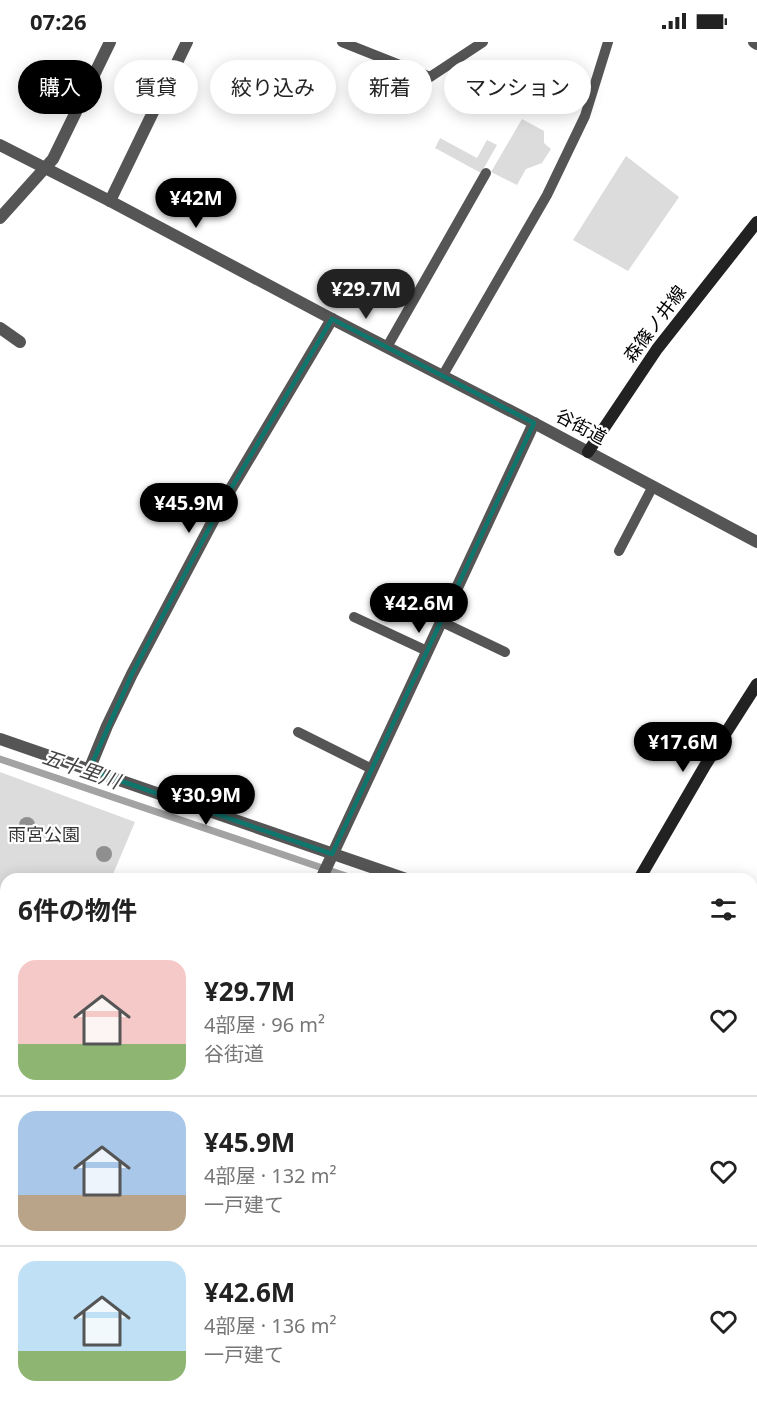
<!DOCTYPE html>
<html lang="ja">
<meta charset="utf-8">
<style>
body{margin:0;font-family:"Noto Sans","Noto Sans JP",sans-serif;background:#f6f6f6;color:#222;height:100vh;display:flex;flex-direction:column;font-size:22px;white-space:nowrap}
*{box-sizing:border-box;margin:0}
p{font-size:20px;color:#767676}
.icon{flex:none;width:33px;height:33px;fill:none;stroke:currentColor;stroke-width:2;stroke-linecap:round;stroke-linejoin:round}
.map{position:relative;flex:1;overflow:hidden}
.details{position:absolute;left:0px;top:831px;width:758px;height:536px;display:flex;flex-direction:column;background:#fff;border-radius:18px 18px 0 0;box-shadow:0 3px 15px #0003}
.details>*{flex:none}
.banner{position:absolute;left:18px;top:18px;width:722px;height:54px;display:flex;gap:12px}
.price{position:absolute;translate:-50% -51px;padding:0 14px;border-radius:21px;background:#000;color:#fff;font-size:20px;line-height:39px;filter:drop-shadow(0 2px 3px #0008)}
.price::after{content:'';position:absolute;left:50%;top:36px;width:18px;height:14px;margin-left:-9px;background:inherit;clip-path:polygon(0 0,100% 0,50% 100%)}
.price.active{background:#222;color:#fff}
ul{padding:0;list-style:none}
li{display:flex;align-items:center;gap:18px;height:150px;padding:0 18px}
li+li{border-top:2px solid #e0e0e0}
li span{display:grid;place-items:center;flex:none;width:168px;height:120px;border-radius:18px;color:#555}
li>.icon{margin-inline-start:auto}
span .icon{width:72px;height:72px;fill:#fffc;stroke-width:1}
li b{font-size:26px}
h2{display:flex;justify-content:space-between;align-items:center;height:72px;padding:0 18px;font-size:26px}
.tag{padding:0 21px;border-radius:27px;background:#fff;box-shadow:0 3px 15px #0003;font-size:21px;line-height:54px}
.tag.active{background:#000;color:#fff}
.status{display:flex;justify-content:space-between;align-items:center;height:42px;padding:0 30px;background:#fff;direction:ltr}
.status svg{height:16px;fill:currentColor}
.map>svg:first-child{display:block}
.green{fill:#dcdcdc}
.water{fill:#a3a3a3}
.lines{fill:none;stroke-linecap:round;stroke-linejoin:round}
.stream{stroke:#a3a3a3;stroke-width:7}
.service{stroke:#555;stroke-width:10}
.minor{stroke:#555;stroke-width:12}
.tertiary{stroke:#555;stroke-width:12}
.secondary{stroke:#222;stroke-width:12}
.tree{fill:#8f8f8f}
.marked{fill:none;stroke:#0f766e;stroke-width:4.5;stroke-linejoin:round}
.labels{text-anchor:middle;stroke-width:4.5;stroke-linejoin:round;paint-order:stroke}
.street-label{font-size:18px;fill:#000;stroke:#fff}
.park-label{font-size:18px;fill:#333;stroke:#fff}
.water-label{font-size:20px;font-style:italic;fill:#444;stroke:#fff}
</style>
<div class="status"><b>07:26</b><svg viewBox="0 0 49 12"><path d="M0 12V9h3v3zM5 12V6h3v6zM10 12V3h3v9zM15 12V0h3v12zM26 1h20v11H26zM47 4h2v5h-2z"/></svg></div>
<div class="map">
<svg width="757" height="1366" viewBox="0 0 757 1366">
<rect width="100%" height="100%" fill="#fff"/>
<g class="green">
<path d="M522,77L544,89V101L551,107L542,121L526,127L517,143L491,130Z"/>
<path d="M440,96L477,116L487,98L497,103L481,131L435,106Z"/>
<path d="M626,114L679,155L628,229L573,198Z"/>
<path d="M0,730L135,780L111,837H6V934L0,931Z"/>
</g>
<path class="water" d="M757,901V968L752,971V904Z"/>
<g class="lines">
<path class="stream" d="M0,717L355,837"/>
<g class="service">
<path d="M342,0L430,35L483,0"/>
<path d="M387,305L486,131"/>
<path d="M443,333L547,153L585,74L608,0"/>
<path d="M619,509L653,444"/>
<path d="M354,575L427,609"/>
<path d="M442,580L505,610"/>
<path d="M298,690L372,727"/>
</g>
<g class="minor">
<path d="M754,0L757,2"/>
<path d="M110,159L187,0"/>
<path d="M0,176L53,117L110,0"/>
<path d="M0,286L20,300"/>
<path d="M0,697L406,837"/>
<path d="M89,728L107,684L132,632L223,460L332,277"/>
<path d="M321,837L534,381"/>
<path d="M752,1013L757,1015"/>
<path d="M752,1313L757,1315"/>
<path d="M99,1366L101,1360"/>
</g>
<path class="tertiary" d="M0,103L110,159L332,277L534,381L757,500"/>
<g class="secondary">
<path d="M588,410L657,307L757,180"/>
<path d="M639,837L706,722L757,642"/>
<path d="M361,1366L364,1360"/>
</g>
</g>
<g class="tree">
<circle cx="27" cy="783" r="8"/>
<circle cx="104" cy="812" r="8"/>
</g>
<path class="marked" d="M332,277L534,381L332,812L89,728L132,632L223,460Z"/>
<g class="labels">
<g class="street-label">
<text transform="translate(655 282) rotate(-53)" y="6">森篠ノ井線</text>
<text transform="translate(581 385) rotate(28)" y="6">谷街道</text>
</g>
<g class="park-label">
<text x="44" y="799">雨宮公園</text>
</g>
<g class="water-label">
<text transform="translate(81 727) rotate(19)" y="7">五十里川</text>
</g>
</g>
</svg>
<b class="price" style="left:196px;top:187px">¥42M</b>
<b class="price active" style="left:366px;top:278px">¥29.7M</b>
<b class="price" style="left:189px;top:492px">¥45.9M</b>
<b class="price" style="left:419px;top:592px">¥42.6M</b>
<b class="price" style="left:683px;top:731px">¥17.6M</b>
<b class="price" style="left:206px;top:784px">¥30.9M</b>
<div class="banner">
<a class="tag active">購入</a>
<a class="tag">賃貸</a>
<a class="tag">絞り込み</a>
<a class="tag">新着</a>
<a class="tag">マンション</a>
</div>
<section class="details">
<h2>6件の物件<svg class="icon" aria-label="filters" viewBox="0 0 24 24"><path d="M4 7h16M4 17h16"/><circle cx="9" cy="7" r="2"/><circle cx="15" cy="17" r="2"/></svg></h2>
<ul>
<li><span style="background:linear-gradient(#f6c9c9 70%,#8fb573 0)"><svg class="icon" aria-label="home" viewBox="0 0 24 24"><path d="M3 11l9-7 9 7M6 9v11h12V9"/></svg></span><div><b>¥29.7M</b><p>4部屋 · 96 m²</p><p>谷街道</p></div><svg class="icon" aria-label="heart" viewBox="0 0 24 24"><path d="M12 20l-8-8c-3-5 5-10 8-4 3-6 11-1 8 4z"/></svg></li>
<li><span style="background:linear-gradient(#a9c7e8 70%,#b9a48a 0)"><svg class="icon" aria-label="home" viewBox="0 0 24 24"><path d="M3 11l9-7 9 7M6 9v11h12V9"/></svg></span><div><b>¥45.9M</b><p>4部屋 · 132 m²</p><p>一戸建て</p></div><svg class="icon" aria-label="heart" viewBox="0 0 24 24"><path d="M12 20l-8-8c-3-5 5-10 8-4 3-6 11-1 8 4z"/></svg></li>
<li><span style="background:linear-gradient(#bfe0f5 75%,#8fb573 0)"><svg class="icon" aria-label="home" viewBox="0 0 24 24"><path d="M3 11l9-7 9 7M6 9v11h12V9"/></svg></span><div><b>¥42.6M</b><p>4部屋 · 136 m²</p><p>一戸建て</p></div><svg class="icon" aria-label="heart" viewBox="0 0 24 24"><path d="M12 20l-8-8c-3-5 5-10 8-4 3-6 11-1 8 4z"/></svg></li>
</ul>
</section>
</div>
